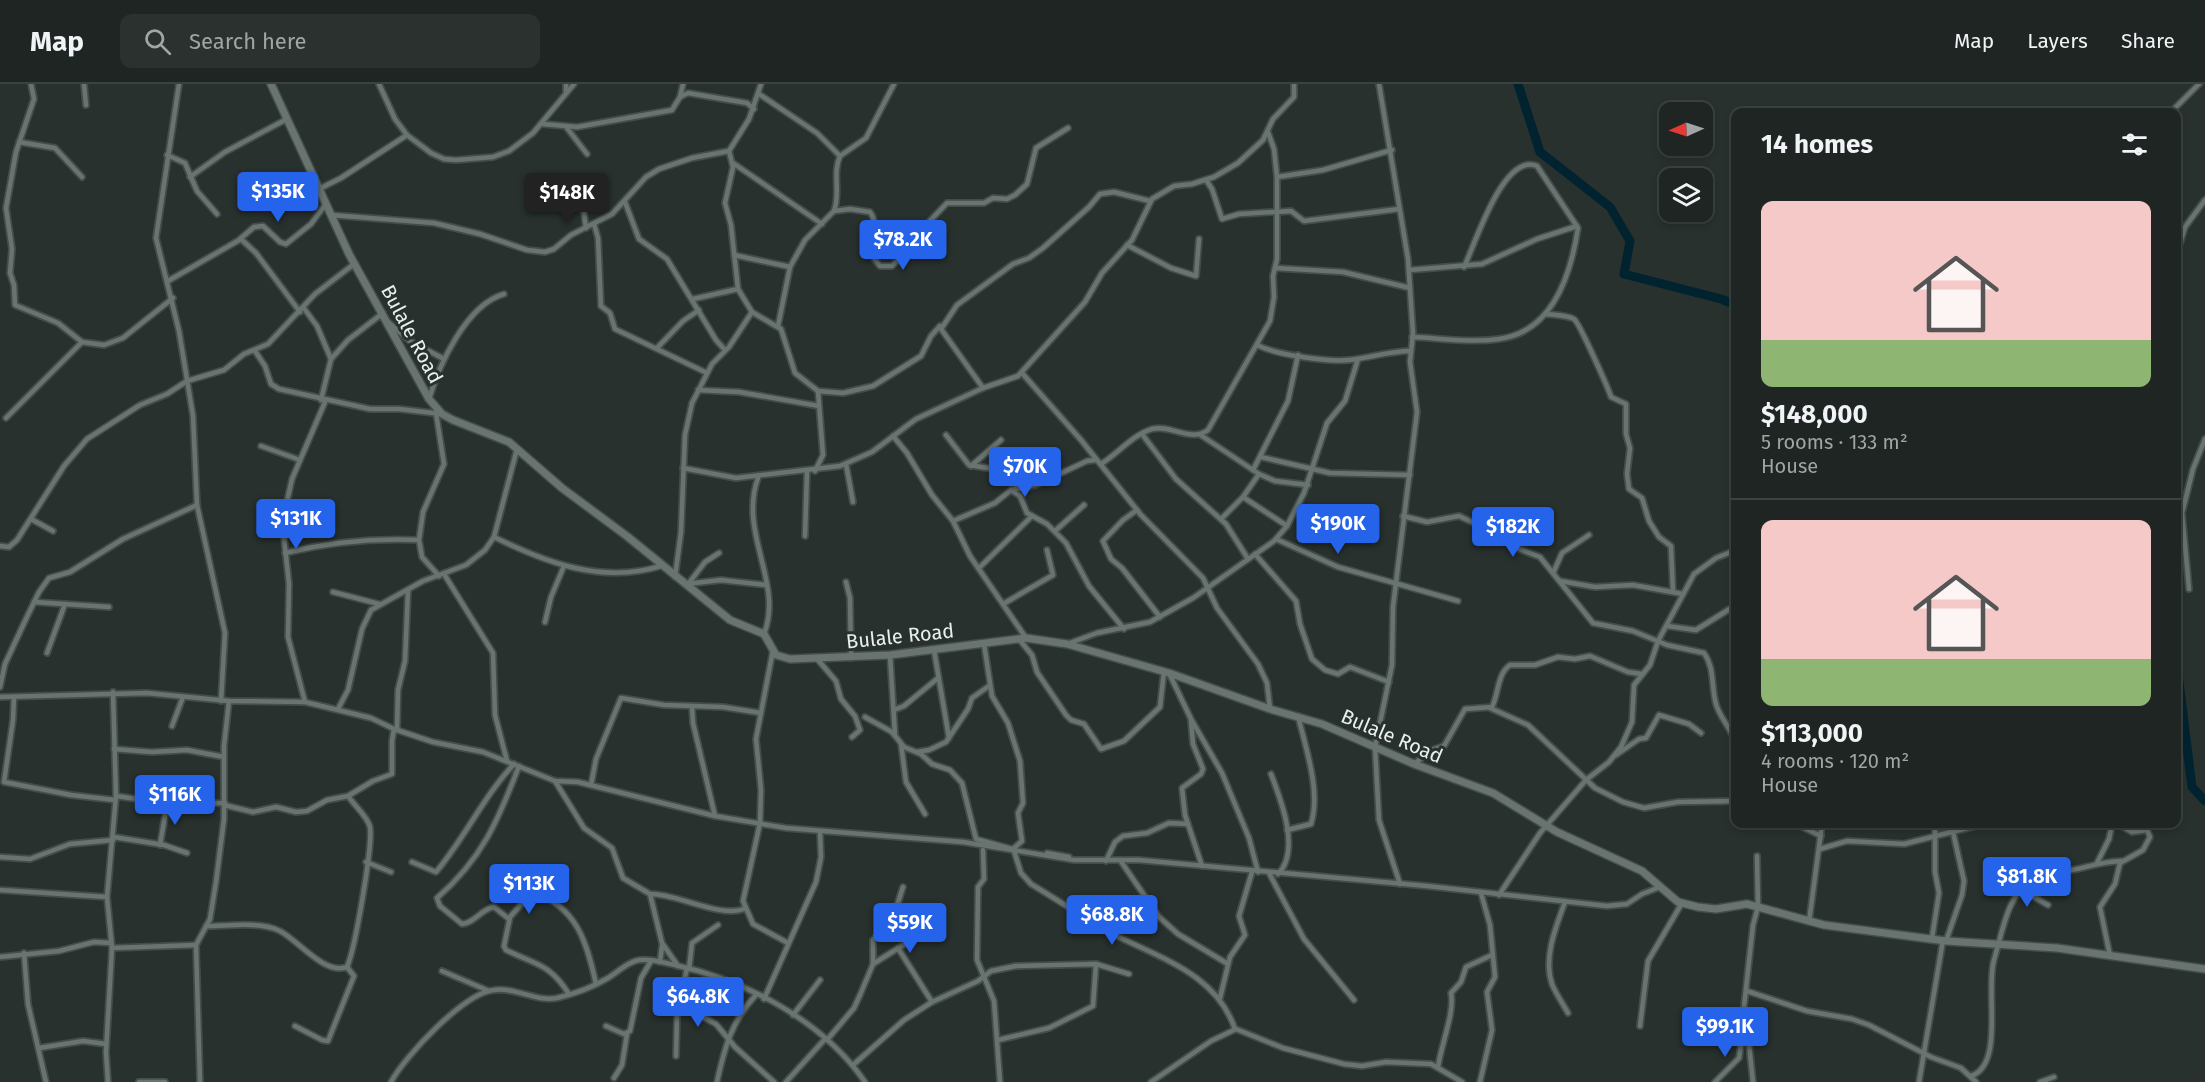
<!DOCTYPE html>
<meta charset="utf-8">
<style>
body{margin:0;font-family:"Fira Sans",sans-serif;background:#2b312f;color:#f1f3f6;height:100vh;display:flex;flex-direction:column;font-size:22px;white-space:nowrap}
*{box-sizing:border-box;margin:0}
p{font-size:20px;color:#a1a5a5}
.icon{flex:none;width:33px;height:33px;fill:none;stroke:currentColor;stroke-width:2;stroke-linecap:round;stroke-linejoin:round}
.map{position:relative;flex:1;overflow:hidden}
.drawer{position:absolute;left:1731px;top:24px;width:450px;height:720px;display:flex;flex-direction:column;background:#1e2522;border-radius:12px;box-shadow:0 3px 9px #0003,0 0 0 2px #3c4240}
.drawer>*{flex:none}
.needle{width:39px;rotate:267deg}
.buttons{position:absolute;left:1659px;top:18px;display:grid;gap:12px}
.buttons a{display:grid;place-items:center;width:54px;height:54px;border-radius:12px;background:#1e2522;box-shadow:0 3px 9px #0003,0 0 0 2px #3c4240;font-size:30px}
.price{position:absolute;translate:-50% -51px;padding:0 14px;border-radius:6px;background:#2563eb;color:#fff;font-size:20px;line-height:39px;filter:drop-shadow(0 2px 3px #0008)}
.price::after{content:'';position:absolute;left:50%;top:36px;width:18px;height:14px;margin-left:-9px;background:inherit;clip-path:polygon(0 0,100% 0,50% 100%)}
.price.active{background:#222;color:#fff}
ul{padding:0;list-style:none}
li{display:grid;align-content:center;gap:12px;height:318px;padding:0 30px}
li+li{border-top:2px solid #3c4240}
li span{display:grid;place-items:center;height:186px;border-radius:12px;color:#555}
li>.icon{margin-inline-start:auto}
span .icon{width:108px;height:108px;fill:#fffc;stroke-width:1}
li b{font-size:26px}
h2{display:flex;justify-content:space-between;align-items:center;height:72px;padding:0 30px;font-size:26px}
header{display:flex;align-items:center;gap:36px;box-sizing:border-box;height:84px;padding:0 30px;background:#1e2522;border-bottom:2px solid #3c4240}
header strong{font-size:28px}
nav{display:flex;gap:33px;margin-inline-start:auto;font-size:21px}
.search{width:420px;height:54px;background:#2b312f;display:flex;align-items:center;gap:15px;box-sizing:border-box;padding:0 21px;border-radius:12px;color:#a1a5a5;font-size:22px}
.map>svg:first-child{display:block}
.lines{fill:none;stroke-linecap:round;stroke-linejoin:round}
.river{stroke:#00232f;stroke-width:9}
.street-casing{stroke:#444d4b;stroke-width:8}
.secondary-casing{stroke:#444d4b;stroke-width:10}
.street{stroke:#697470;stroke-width:4.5}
.secondary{stroke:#697470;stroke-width:7}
.labels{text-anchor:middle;stroke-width:6;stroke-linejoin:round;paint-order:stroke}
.street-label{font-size:20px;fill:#eaf0ee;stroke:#28312e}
</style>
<header>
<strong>Map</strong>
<div class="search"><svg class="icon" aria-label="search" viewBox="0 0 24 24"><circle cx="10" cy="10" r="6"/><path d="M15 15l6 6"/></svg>Search here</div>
<nav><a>Map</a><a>Layers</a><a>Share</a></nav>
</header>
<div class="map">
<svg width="2205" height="998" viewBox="0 0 2205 998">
<rect width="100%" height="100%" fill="#28312e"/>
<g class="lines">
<g class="river">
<path d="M1518,0L1540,68L1610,123L1630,157L1624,190L1721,215L1736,221"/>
<path d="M2176,574L2192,703L2205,717"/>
</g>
<g class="street-casing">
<g id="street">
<path d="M31,0L34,15L16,68L6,124L12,165L10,189L14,201L15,221L58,239L82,258L104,261L123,254L173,214"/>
<path d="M84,0L86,21"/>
<path d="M179,0L156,154L179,247L193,332L197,421L225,549L221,617"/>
<path d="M379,0L395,35L407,51"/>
<path d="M566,0V9"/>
<path d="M1379,0L1408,175L1413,249L1410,278L1417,328L1393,523L1392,581L1375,663L1379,736L1400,800"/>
<path d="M759,10L817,49L840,72"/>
<path d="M680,13L683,0"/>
<path d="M2171,28L2199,0"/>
<path d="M543,40L577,43L672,26L680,13L688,9L747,19L754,25"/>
<path d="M567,44L587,70"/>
<path d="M19,58L55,64L82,93"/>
<path d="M729,67L733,83L725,119L731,141L738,205L752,228L781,245L795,289L818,307L843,309L873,302L921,272L931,252L940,242"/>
<path d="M167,71L185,79L197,107L217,130"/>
<path d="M733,79L822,140"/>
<path d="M190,93L225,68L285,36"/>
<path d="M1277,93L1323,86L1392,66"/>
<path d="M1206,96L1212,105L1222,135L1239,130L1291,127L1304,137L1399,125"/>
<path d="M317,106L341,94L407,51L431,69L444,75L456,76L493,73L509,67L533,49L574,0"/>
<path d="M581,108L586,144"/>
<path d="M625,118L639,155L667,175L716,256L725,266"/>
<path d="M834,127C841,109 832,90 840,72L866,54L894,0"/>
<path d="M331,131L434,139L480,150L527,166L545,168L554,165L571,151L612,130L646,93L659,85L692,74L729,67L749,35L761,0"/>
<path d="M594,140L598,154L601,222L610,229L615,245L707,289"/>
<path d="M240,155L254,143L263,142L280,158L286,160L311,140L325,121"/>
<path d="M2180,159L2185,143L2205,116"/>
<path d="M1127,161L1171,184L1196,192L1199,155"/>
<path d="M734,171L790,183"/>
<path d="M1276,184L1343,188L1410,204"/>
<path d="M1409,186L1482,180L1537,155L1577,142"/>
<path d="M168,197L241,155L256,169L300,228"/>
<path d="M693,215L738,205"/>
<path d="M303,223L317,242L331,275"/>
<path d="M1545,230C1554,231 1566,231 1574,235C1579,238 1609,306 1611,313L1626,320V350L1630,364L1627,390L1629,405L1642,414L1649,437L1659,453L1671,462L1673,507"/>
<path d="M388,238L410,257L444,275"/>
<path d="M778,242L790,183L805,156L834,127L850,125L870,128C883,145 857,157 880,182H892L905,169L909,159L947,119H984L993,114L1007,115L1015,111L1027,100L1036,64L1068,44"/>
<path d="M1412,253C1440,254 1470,259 1499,255C1553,248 1571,190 1578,144L1537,82C1503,68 1475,161 1464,183"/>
<path d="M1257,261C1277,271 1327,278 1349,276C1370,274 1389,267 1410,267"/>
<path d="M657,264L683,237L699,226"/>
<path d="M255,267L265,282L271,300L279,305L370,325H399L442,330"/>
<path d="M1022,289L1081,356L1141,431L1203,494L1217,524L1258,580L1267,599L1270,625"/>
<path d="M983,304L941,245L957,221L1013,180L1029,174L1043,164L1089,123L1100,110L1114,108L1150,117"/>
<path d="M698,306L739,308L819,322"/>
<path d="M429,315C439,281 466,221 504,210"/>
<path d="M321,316L331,275L348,256L383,229"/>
<path d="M436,329L444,380L423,428L419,456L422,473L439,492"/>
<path d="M6,334L82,258"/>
<path d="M1142,350L1176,395L1226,440L1248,475"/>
<path d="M1199,350L1259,390L1275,397L1308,401"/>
<path d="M946,351L969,381L1000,386L1018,403"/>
<path d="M893,352L907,369L932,411L953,437L970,472L1026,554"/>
<path d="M261,362L300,376"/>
<path d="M1261,373L1330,389L1410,391"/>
<path d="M846,380L853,418"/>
<path d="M1101,380C1117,370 1134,350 1152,345C1171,340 1190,359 1208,346L1270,237L1274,213L1273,192L1277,175V93L1274,65L1268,48"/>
<path d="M971,382L1001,356"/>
<path d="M683,384L736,394L840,382L872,368L916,335L983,304L1018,292L1085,218L1102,189L1132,156L1152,115L1174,102L1192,100L1214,93L1238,79L1263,56L1273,35L1294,13V0"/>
<path d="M1253,386L1288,317L1298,271"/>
<path d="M815,387L823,371L818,307"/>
<path d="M758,394C738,449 784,499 764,550"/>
<path d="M1011,406L1020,412L1027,429L1047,440L1066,459L1089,502L1124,545"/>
<path d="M1243,413L1287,442"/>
<path d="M1137,426L1123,436L1103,457L1111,475L1122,484L1160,533"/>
<path d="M1403,432L1427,438L1459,432L1494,448L1514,463L1540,473L1593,539L1633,547L1667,561L1704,569C1715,584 1711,603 1716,620C1720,635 1733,645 1736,662"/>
<path d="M31,435L53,447"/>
<path d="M1221,435L1243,413L1259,390"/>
<path d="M953,437L995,419L1011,406L1036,401L1087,377L1095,376"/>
<path d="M1055,447L1084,421"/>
<path d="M805,452L807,388"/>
<path d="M494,453C547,479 602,500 661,482"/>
<path d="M1276,455L1338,483L1458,517"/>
<path d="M0,462L9,463L17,456L64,382L87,355L140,321L167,310L187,297L224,286L244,270L268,260L315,210L354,180"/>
<path d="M285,469C330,458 372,454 419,456"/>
<path d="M1255,470L1296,517L1300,540L1312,575L1325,586L1338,590L1350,583L1389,598"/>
<path d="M979,484L1032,432"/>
<path d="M1554,487L1562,469L1589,451"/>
<path d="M444,490L493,569L495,631L507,677"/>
<path d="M675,493L681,448L685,351L692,319L712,280L729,263L752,228"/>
<path d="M1560,497L1595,503L1633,501L1683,510"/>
<path d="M846,498L850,514L851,574"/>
<path d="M689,499L705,478L719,469"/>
<path d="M686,500L721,496L766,501"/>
<path d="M2189,505L2182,429L2193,385L2205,355"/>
<path d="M333,508L379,520"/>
<path d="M34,518L109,523"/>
<path d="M1003,520L1053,491L1047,466"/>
<path d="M545,538L551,513L564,482"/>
<path d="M1667,542L1696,546L1736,521"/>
<path d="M1018,554L1032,571L1037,588L1066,631L1071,636L1084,640L1101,665L1124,657L1160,623L1164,587"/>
<path d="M984,560L992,612L1008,639L1020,677L1023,719L1018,729L1022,757L1013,765"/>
<path d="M1067,560L1097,549L1150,538L1193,514L1274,457L1287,442L1304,409L1327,339L1345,317L1358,275"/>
<path d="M773,566L756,655L761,706L760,739L743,817L753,840L788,859"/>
<path d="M934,566L949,654"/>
<path d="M47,569L65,520"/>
<path d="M890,571L895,650"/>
<path d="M818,576L836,597L841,615L855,632L860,646L852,653"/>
<path d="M1169,589L1191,635L1222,689L1249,754L1258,788"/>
<path d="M0,603L5,580L25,537L39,508L49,494L70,488L123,455L197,421"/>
<path d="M0,613L147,609L229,617L305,618L371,634L394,645L433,658L483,668L555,697L578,698L715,732L786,744L963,758L1074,776H1139L1427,802L1607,822L1627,820L1642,810L1660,803"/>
<path d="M14,613L13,636L4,698L71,711L115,716"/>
<path d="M305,618L288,553L289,500L284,454L286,422L292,395L325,318"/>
<path d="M692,623L693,639L715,732"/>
<path d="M1490,624L1528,641L1595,704L1623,718L1644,724L1678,718L1736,717"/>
<path d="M338,625L348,606L362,545L371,526L423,497L466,481L485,466L494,453L517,365"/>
<path d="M894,626L904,622L938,594"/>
<path d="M865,633L892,648L904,663L921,670L932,680L950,686L962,699L976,755L1012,765"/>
<path d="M1191,637L1193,660L1203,685L1201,690L1182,704L1185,731L1202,782"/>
<path d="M172,642L183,613"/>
<path d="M397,646L398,606L405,577L408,507"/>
<path d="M901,660L906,698L925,730"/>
<path d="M114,665L152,668L187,666L224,673"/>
<path d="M917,668L929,666L946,658L968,625L972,614L989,602"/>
<path d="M1616,671L1639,655L1646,654L1659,631L1689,640L1701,649"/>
<path d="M1414,680L1432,666L1444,662L1465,625L1492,623C1499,609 1497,590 1510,581H1535L1558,573L1575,575L1590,572L1628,588L1642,590"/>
<path d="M1271,690C1281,716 1301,767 1278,790"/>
<path d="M555,697L584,744L612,764L623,794L650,810L662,859L678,882"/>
<path d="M591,701L596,675L621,614L664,621L723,623L761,629"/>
<path d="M116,712L172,720L225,719"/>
<path d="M224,721L253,728L276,723L296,728L307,727L327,716L348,712L373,697L392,690V657L394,645"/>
<path d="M1796,740L1821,752"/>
<path d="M1287,746L1311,740C1321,707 1306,665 1298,632"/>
<path d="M114,753L164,761L187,769"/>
<path d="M160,761L167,720"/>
<path d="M1820,765L1847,757L1904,760L1983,740"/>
<path d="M983,766L984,795L978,803L977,876L994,917L1000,998"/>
<path d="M1014,767L1021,789L1031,800C1059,817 1086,835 1115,851C1162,875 1216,890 1235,945"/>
<path d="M1047,769L1069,773"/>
<path d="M0,773L30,775L70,760L113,756"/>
<path d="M1120,776L1159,833L1178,850L1228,880"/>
<path d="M1106,777L1115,758L1123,752L1147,749L1169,739L1188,740"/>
<path d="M366,778L391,788"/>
<path d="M412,778L436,788C465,754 483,713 514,680"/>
<path d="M2097,779L2109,755L2112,740"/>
<path d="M1269,789L1304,855L1354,916"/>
<path d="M2020,805L2048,821"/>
<path d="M0,806L107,813"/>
<path d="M651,810C678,810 720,834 744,825"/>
<path d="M1499,811L1540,749L1586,696L1609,678L1621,663L1632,638L1634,601L1650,581L1658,557L1694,490L1716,474L1736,466"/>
<path d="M1565,818C1556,842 1543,874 1552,900C1556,910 1563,920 1568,929"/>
<path d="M509,835L494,823C481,825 475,839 462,840L440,822L437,814C482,775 498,737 519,682"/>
<path d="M1809,838L1822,740"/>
<path d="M206,842C229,842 259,837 280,847C299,857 324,891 347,883C355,865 373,762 370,743C368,733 354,721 348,712"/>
<path d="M1932,854L1939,809L1935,788V740"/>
<path d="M1946,857L1962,811L1964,797L1953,748"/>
<path d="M112,864L196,861"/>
<path d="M898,864L932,918"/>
<path d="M24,869L28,920L46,998"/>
<path d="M2110,872L2100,823L2115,800L2120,779L2143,766L2150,753L2147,746L2132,748L2118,740"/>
<path d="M0,873L59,867L94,858L111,859"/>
<path d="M660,878L662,862"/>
<path d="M873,880L935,841"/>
<path d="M689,885L692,859L718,841"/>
<path d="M442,887L489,907"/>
<path d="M1747,907L1807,927L1852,935L1869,941L1931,973L1961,984L1976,998"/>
<path d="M569,910C549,879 536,881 506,866L504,862L510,833L532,808C577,822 587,859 596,900"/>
<path d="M1220,914L1230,873L1245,851L1239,832L1252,788"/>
<path d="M764,915L816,798L821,773L820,748"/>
<path d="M679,920L716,940L735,963L774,998"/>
<path d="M659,921H679"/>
<path d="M793,931L820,896"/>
<path d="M295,942L322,956L328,957L354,892L347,883"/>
<path d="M606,942L624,950L630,947L641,894L651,877"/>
<path d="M1640,942L1648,877L1682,819"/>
<path d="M827,956L854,924L860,911L873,880V856L894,831L903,803"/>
<path d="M998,956L1049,944L1093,922L1096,880"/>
<path d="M39,964L83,957L106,960"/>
<path d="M676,972L677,931L687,884"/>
<path d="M853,981L904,936L932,918L978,897L991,887L1016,882L1096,880L1129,890"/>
<path d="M1438,983C1441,961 1455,928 1451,909L1461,898L1466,883L1492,871"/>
<path d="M1971,992C2005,981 1985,905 1994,876C1999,859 2003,839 2010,823C2016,810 2025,799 2030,787L2035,784C2074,794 2085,778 2122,777"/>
<path d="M614,994L622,981L627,950"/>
<path d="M108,998L106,968L112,864L107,813L116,712L113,608"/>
<path d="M139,998H165"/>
<path d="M200,998L196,861L210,835L216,798L224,735V662L229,617"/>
<path d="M391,998C405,972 464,909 494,906C516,903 535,918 557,914C574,910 593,903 608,894C618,888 627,878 639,876C651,874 664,879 675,881C747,897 823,937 865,998"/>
<path d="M717,998C724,965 732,936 756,911"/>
<path d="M786,998L825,955"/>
<path d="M1151,998L1211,957L1236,945L1283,964L1344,980L1362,982L1386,978L1431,980L1462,998"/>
<path d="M1480,998L1492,946L1487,908L1495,893L1490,841L1481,809"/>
<path d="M1715,998L1739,974L1742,954"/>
<path d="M1753,998L1749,960L1741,950L1753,841L1758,823L1757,772"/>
<path d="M1919,998L1943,856"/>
<path d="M2040,998L2054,993"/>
</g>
</g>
<g class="secondary-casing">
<path id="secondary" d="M271,0L349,170L429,315L442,330L453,336L509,358L562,404L628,453L730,536L764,550L776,571L790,575L890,571L1026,554L1067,560L1169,589L1270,625L1322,640L1414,680L1493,709L1557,748L1642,787L1678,818L1698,823L1716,825L1747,820L1824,841L1946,857L2057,864L2205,885"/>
</g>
<use href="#street" class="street"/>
<use href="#secondary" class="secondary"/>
</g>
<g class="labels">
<g class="street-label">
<text transform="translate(412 250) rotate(62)" y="7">Bulale Road</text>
<text transform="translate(900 552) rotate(-6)" y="7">Bulale Road</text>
<text transform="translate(1392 652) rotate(23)" y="7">Bulale Road</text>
</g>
</g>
</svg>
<div class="buttons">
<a><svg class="needle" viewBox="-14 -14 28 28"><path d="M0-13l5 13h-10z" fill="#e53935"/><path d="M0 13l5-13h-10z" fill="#a1a5a5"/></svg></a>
<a><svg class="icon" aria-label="layers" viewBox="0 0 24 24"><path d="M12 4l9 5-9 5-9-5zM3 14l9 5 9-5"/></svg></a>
</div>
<b class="price" style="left:278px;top:139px">$135K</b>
<b class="price active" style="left:567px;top:140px">$148K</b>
<b class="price" style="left:903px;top:187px">$78.2K</b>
<b class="price" style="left:1025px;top:414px">$70K</b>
<b class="price" style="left:296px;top:466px">$131K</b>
<b class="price" style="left:1338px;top:471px">$190K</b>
<b class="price" style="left:1513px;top:474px">$182K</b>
<b class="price" style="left:175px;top:742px">$116K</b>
<b class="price" style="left:2027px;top:824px">$81.8K</b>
<b class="price" style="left:529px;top:831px">$113K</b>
<b class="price" style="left:1112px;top:862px">$68.8K</b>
<b class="price" style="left:910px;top:870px">$59K</b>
<b class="price" style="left:698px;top:944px">$64.8K</b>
<b class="price" style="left:1725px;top:974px">$99.1K</b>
<section class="drawer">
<h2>14 homes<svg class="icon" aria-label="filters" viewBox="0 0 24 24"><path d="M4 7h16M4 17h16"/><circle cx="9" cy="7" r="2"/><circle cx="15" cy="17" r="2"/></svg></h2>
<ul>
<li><span style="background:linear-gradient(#f6c9c9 75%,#8fb573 0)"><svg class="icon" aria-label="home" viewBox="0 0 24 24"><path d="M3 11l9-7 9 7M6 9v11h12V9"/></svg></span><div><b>$148,000</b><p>5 rooms · 133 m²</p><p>House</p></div></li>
<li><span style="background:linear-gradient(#f6c9c9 75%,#8fb573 0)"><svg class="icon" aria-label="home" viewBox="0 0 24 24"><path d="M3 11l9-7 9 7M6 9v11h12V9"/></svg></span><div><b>$113,000</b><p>4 rooms · 120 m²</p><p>House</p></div></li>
</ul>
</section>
</div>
